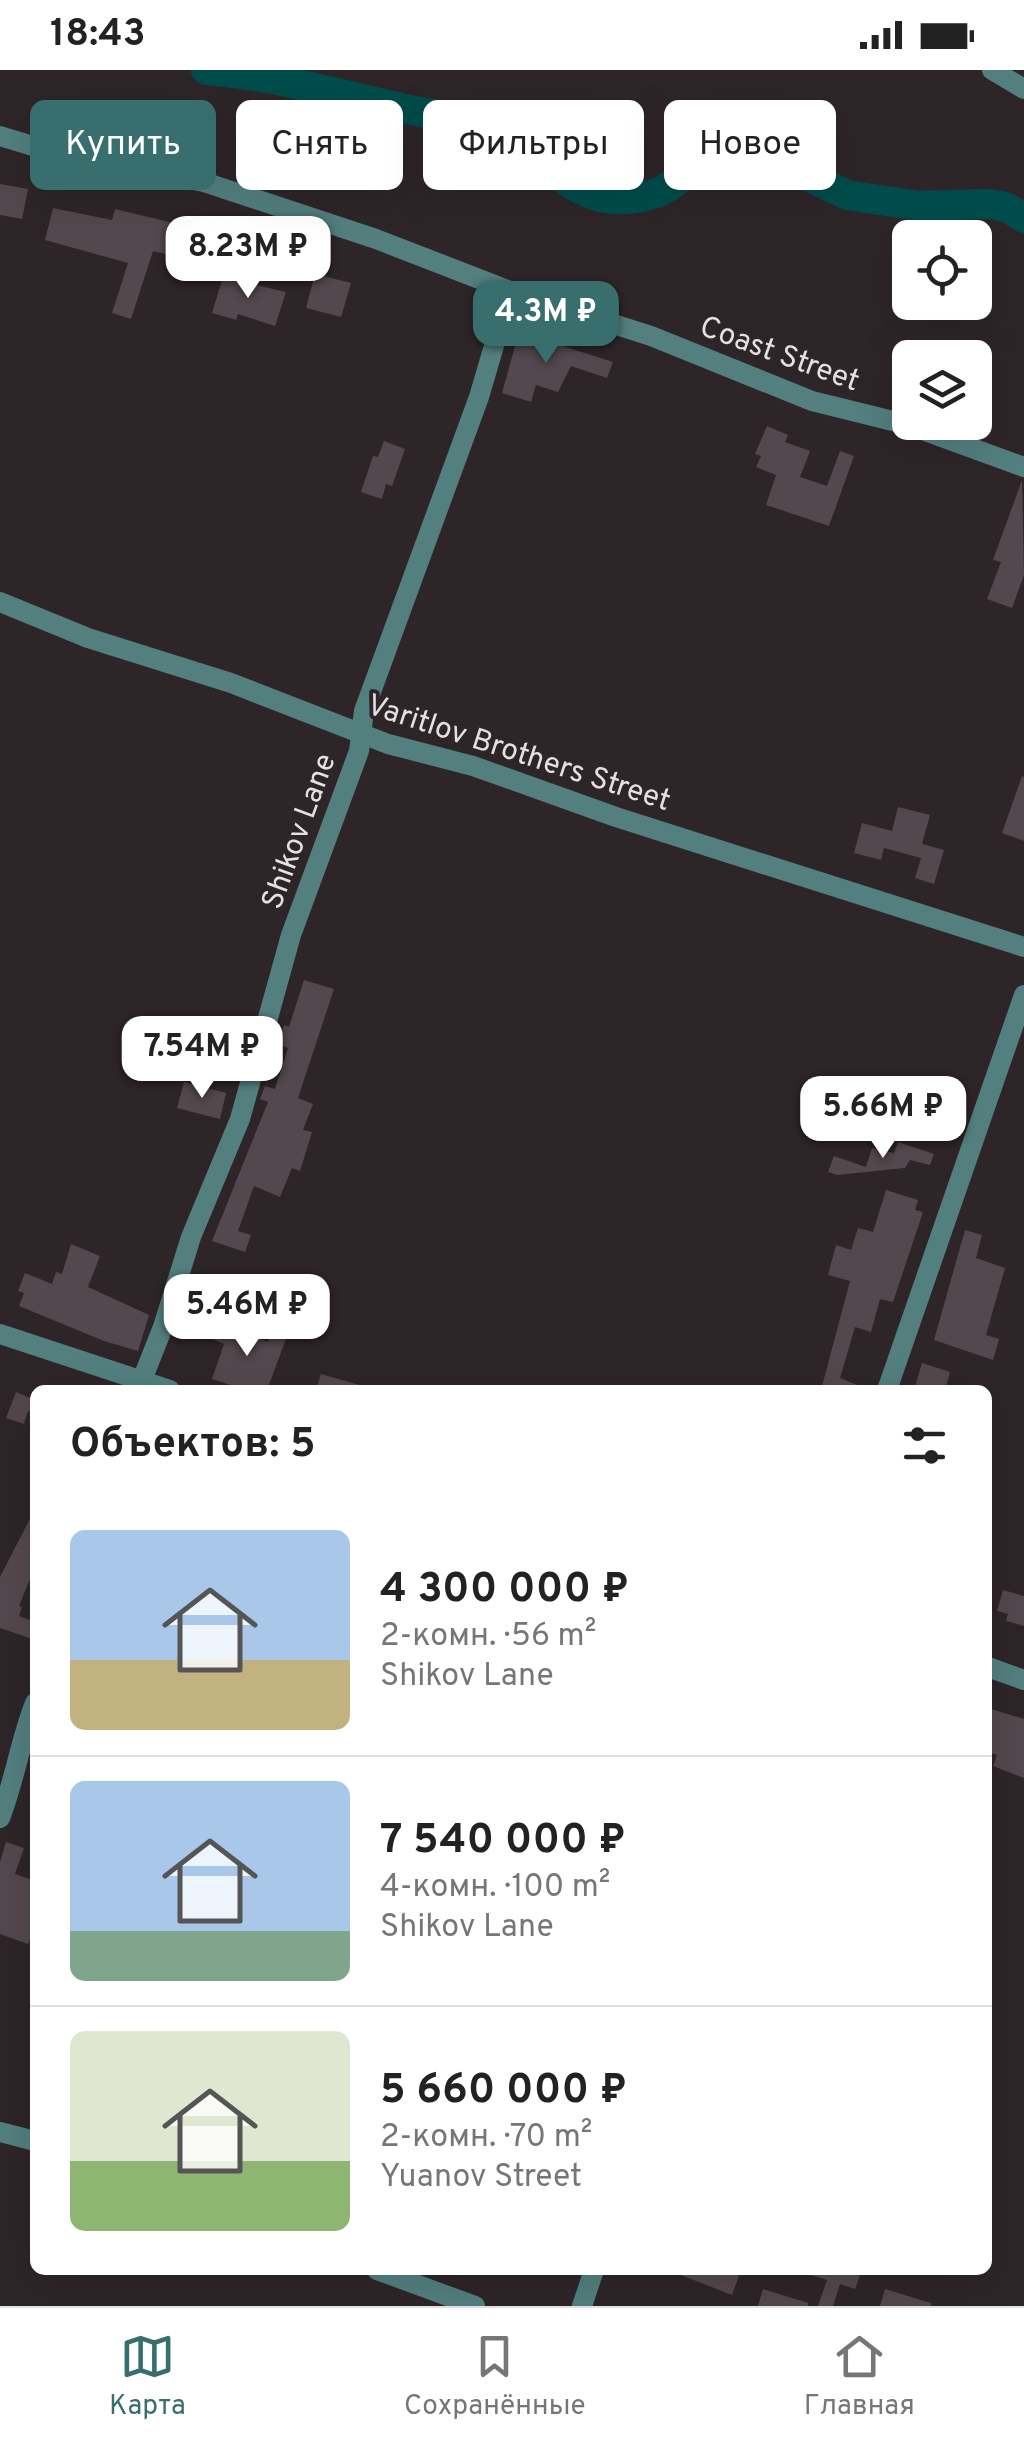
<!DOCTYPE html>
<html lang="ru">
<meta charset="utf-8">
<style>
body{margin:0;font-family:Overpass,sans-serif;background:#f6f6f6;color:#222;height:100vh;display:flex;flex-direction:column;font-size:38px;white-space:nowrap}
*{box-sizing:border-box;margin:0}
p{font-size:32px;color:#767676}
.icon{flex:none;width:55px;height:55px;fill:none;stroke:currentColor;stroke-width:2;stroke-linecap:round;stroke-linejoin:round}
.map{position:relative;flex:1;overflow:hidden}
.drawer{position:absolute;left:30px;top:1315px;width:962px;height:890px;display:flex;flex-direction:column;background:#fff;border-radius:15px;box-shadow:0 10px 40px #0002}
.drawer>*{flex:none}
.top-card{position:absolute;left:30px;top:30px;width:965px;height:90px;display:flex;gap:20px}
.tools{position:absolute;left:892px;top:150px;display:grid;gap:20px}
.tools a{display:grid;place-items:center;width:100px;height:100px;border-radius:15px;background:#fff;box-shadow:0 10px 40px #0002;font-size:50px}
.price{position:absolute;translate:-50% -85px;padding:0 22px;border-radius:20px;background:#fff;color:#222;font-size:32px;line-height:65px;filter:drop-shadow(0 2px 5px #0008)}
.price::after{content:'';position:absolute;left:50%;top:60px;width:30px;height:22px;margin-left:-15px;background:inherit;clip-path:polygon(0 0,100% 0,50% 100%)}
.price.active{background:#386f6e;color:#fff}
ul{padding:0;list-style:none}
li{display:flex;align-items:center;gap:30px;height:250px;padding:0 40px}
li+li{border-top:2px solid #e0e0e0}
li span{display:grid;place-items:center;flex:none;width:280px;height:200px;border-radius:15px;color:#555}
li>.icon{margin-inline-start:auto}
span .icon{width:120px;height:120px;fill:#fffc;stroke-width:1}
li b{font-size:42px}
h2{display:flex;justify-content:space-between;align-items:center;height:120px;padding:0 40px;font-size:42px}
.pill{padding:0 35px;border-radius:15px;background:#fff;box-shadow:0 10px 40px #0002;font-size:35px;line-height:90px}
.pill.active{background:#386f6e;color:#fff}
.status{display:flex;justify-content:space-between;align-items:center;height:70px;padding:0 50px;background:#fff;direction:ltr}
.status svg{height:28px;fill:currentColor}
.tabs{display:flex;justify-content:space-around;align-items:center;height:140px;border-top:2px solid #e0e0e0;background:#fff;font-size:28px;color:#767676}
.tabs a{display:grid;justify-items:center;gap:5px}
.tabs .active{color:#386f6e}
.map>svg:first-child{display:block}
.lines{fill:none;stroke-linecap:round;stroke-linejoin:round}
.river{stroke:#004c4c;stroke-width:30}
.building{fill:#53484d}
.minor{stroke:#537f7f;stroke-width:20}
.labels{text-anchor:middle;stroke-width:8;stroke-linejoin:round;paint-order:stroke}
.street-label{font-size:30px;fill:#e6e0e3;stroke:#2e2529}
</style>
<div class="status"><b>18:43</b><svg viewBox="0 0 49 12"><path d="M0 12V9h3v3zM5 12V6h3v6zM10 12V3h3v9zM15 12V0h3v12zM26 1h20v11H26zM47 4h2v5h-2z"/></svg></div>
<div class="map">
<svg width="1024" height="2236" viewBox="0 0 1024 2236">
<rect width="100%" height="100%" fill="#2e2529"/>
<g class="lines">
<path class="river" d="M206,0C273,6 336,23 401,38C433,45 467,48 497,61C536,79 570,128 614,129C690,132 685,78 741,73L847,125L919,136L989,134L1006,137L1024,148"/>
</g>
<g class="building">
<path d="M0,114L28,119L22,149L0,145Z"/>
<path d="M53,138L112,150L115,139L228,166L220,198L153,181L131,249L112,243L128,193L45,170Z"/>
<path d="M315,204L351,213L341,247L306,238Z"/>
<path d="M223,207L286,222L275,256L238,244L236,250L212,243Z"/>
<path d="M519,262L613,292L607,308L571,296L558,322L536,315L531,332L502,323Z"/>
<path d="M767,356L788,365L785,372L810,381L800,407L827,416L840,381L854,386L829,456L766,435L776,405L756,397L761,386L755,384Z"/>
<path d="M384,371L405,379L392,416L386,414L382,429L361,422L373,386L378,387Z"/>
<path d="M1022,410L1024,505L1012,538L987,529L1001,492L993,490Z"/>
<path d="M1022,706L1024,707V771L1002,763Z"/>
<path d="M898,737L930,745L922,774L944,780L934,814L915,808L921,788L884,778L881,790L854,783L862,753L892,761Z"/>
<path d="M304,910L334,919L298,1028L313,1034L303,1060L312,1062L300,1101L292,1098L280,1127L254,1116L238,1161L251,1165L245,1182L212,1171L268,1032L260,1029L265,1016L275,1019L288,978L277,974L284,955L289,957Z"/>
<path d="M184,1012L226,1023L220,1049L177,1038Z"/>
<path d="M898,1072L934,1084L930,1095L910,1090L905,1098L837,1105L828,1102L834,1086L866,1097L872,1078L894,1083Z"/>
<path d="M886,1120L918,1130L915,1140L923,1142L893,1232L880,1229L871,1262L855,1257L840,1308L869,1320H821L850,1211L828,1205L836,1175L851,1180L858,1158L873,1162Z"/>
<path d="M965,1160L982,1165L976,1188L1005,1198L986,1265L999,1269L993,1290L934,1270Z"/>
<path d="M71,1174L100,1186L88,1217L149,1245L138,1281L104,1271L19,1236L24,1223L18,1221L25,1203L52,1214L56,1202L62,1204Z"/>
<path d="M215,1256L231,1262L232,1257L268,1272L271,1263L286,1269L267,1320H246L212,1309L224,1274L210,1268Z"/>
<path d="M922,1293L950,1302L945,1320H914Z"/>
<path d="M321,1304L363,1316V1320H316Z"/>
<path d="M16,1322L35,1330V1344L28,1341L24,1354L6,1348Z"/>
<path d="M35,1439V1497L19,1536L22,1537L19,1546L35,1552V1570L0,1558V1507Z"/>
<path d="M1003,1520L1024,1526V1556L1006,1551L1008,1544L997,1541Z"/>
<path d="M991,1639L1024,1649V1708L993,1696L997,1685L988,1682Z"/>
<path d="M6,1772L24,1778L15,1804L35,1811V1854L28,1874L0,1864V1792Z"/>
<path d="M668,2200H741L732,2225Z"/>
<path d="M805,2200H844L860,2205L855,2219L840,2214L833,2236H818L827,2210L805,2203Z"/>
<path d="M763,2219L808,2233V2236H758Z"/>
<path d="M885,2219L931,2233V2236H880Z"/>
</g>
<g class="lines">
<g class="minor">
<path d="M992,0L1024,19"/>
<path d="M0,66L66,86L204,112L376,169L510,221L651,266L812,331L909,355L1024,397"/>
<path d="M0,532L88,568L231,613L388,674L473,696L616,747L1024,877"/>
<path d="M0,1264L170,1320"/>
<path d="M138,1320L163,1257L191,1167L240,1049L291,865L359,681L364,641L479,327L510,221"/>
<path d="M887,1320L1024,925"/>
<path d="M988,1597L1024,1610"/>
<path d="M0,1748C15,1710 20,1671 35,1633"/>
<path d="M0,2062L35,2071"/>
<path d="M377,2200L475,2236"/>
<path d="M582,2236L594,2200"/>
</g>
</g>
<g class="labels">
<g class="street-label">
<text transform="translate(780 283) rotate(20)" y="10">Coast Street</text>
<text transform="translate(519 682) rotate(18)" y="10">Varitlov Brothers Street</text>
<text transform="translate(298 761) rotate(-70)" y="10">Shikov Lane</text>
</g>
</g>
</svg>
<div class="tools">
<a><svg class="icon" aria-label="locate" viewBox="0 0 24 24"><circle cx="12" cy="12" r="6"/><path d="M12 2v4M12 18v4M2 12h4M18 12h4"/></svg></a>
<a><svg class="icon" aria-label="layers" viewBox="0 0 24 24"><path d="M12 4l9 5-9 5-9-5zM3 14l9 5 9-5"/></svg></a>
</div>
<b class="price" style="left:248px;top:231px">8.23M ₽</b>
<b class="price active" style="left:546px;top:296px">4.3M ₽</b>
<b class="price" style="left:202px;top:1031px">7.54M ₽</b>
<b class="price" style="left:883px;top:1091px">5.66M ₽</b>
<b class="price" style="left:247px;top:1289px">5.46M ₽</b>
<div class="top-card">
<a class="pill active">Купить</a>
<a class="pill">Снять</a>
<a class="pill">Фильтры</a>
<a class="pill">Новое</a>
</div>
<section class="drawer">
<h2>Объектов: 5<svg class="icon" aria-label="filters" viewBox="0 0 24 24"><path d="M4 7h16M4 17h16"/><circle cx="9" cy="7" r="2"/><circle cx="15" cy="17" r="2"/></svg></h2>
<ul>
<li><span style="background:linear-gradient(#a9c7e8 65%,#c2b280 0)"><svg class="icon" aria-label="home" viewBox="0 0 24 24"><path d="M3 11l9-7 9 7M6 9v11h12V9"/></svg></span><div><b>4 300 000 ₽</b><p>2-комн. · 56 m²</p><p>Shikov Lane</p></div></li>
<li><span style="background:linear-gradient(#a9c7e8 75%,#7fa58c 0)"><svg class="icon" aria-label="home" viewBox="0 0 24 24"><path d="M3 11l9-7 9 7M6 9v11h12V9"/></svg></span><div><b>7 540 000 ₽</b><p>4-комн. · 100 m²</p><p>Shikov Lane</p></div></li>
<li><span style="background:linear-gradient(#dfe7d0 65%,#8fb573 0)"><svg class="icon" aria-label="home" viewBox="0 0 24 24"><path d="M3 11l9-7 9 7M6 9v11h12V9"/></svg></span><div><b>5 660 000 ₽</b><p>2-комн. · 70 m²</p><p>Yuanov Street</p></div></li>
</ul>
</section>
</div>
<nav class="tabs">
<a class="active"><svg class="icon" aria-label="map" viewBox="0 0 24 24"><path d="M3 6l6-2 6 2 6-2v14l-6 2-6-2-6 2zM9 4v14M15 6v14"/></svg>Карта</a>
<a><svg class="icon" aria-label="saved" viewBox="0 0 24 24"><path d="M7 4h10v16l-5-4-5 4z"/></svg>Сохранённые</a>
<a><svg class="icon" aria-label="home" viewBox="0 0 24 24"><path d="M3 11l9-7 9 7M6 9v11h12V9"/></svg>Главная</a>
</nav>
